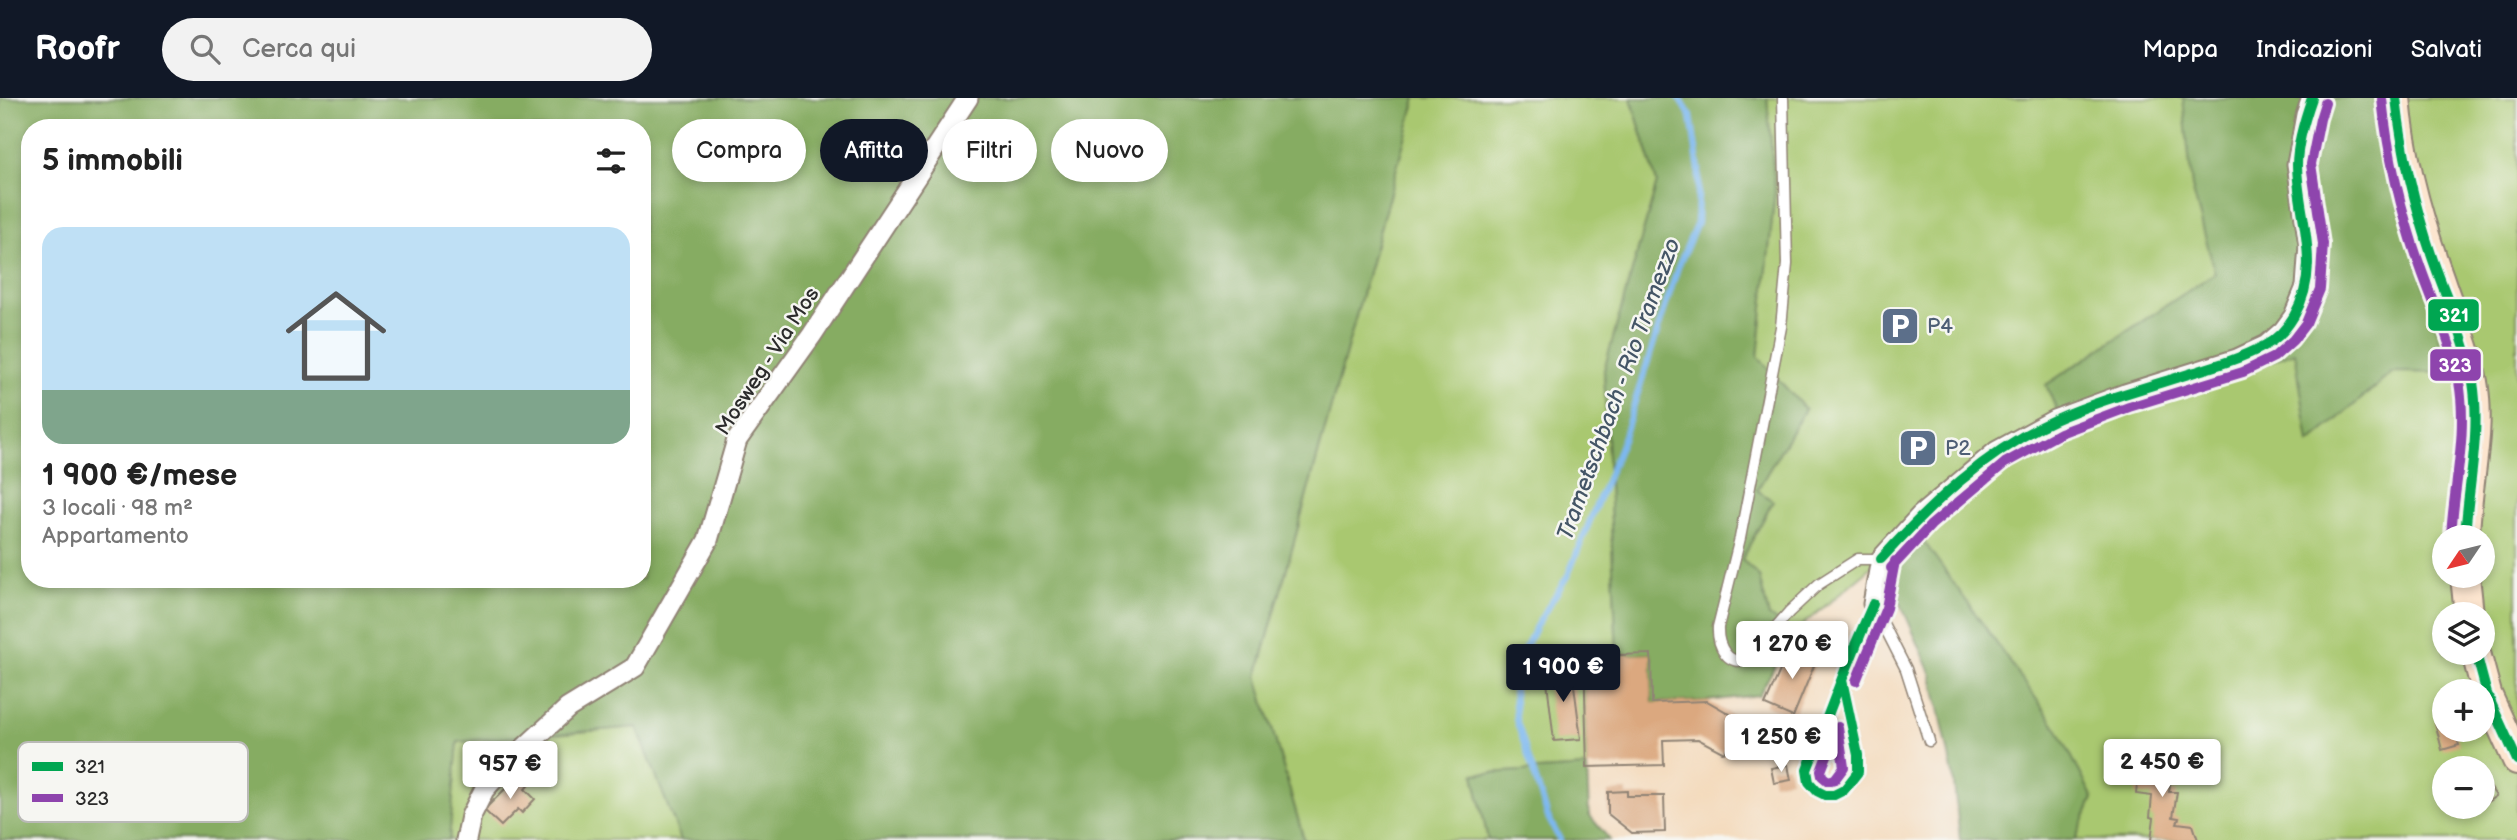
<!DOCTYPE html>
<html lang="it">
<meta charset="utf-8">
<style>
body{margin:0;font-family:"Balsamiq Sans",sans-serif;background:#f2f2f2;color:#222;height:100vh;display:flex;flex-direction:column;font-size:26px;white-space:nowrap}
*{box-sizing:border-box;margin:0}
p{font-size:23px;color:#767676}
.icon{flex:none;width:38px;height:38px;fill:none;stroke:currentColor;stroke-width:2;stroke-linecap:round;stroke-linejoin:round}
.map{position:relative;flex:1;overflow:hidden}
.details{position:absolute;left:21px;top:21px;width:630px;height:469px;display:flex;flex-direction:column;background:#fff;border-radius:28px;box-shadow:0 4px 10px #0003}
.details>*{flex:none}
.banner{position:absolute;left:672px;top:21px;width:665px;height:63px;display:flex;gap:14px}
.needle{width:46px;rotate:235deg}
.buttons{position:absolute;left:2432px;top:427px;display:grid;gap:14px}
.buttons a{display:grid;place-items:center;width:63px;height:63px;border-radius:50%;background:#fff;box-shadow:0 4px 10px #0003;font-size:35px}
.price{position:absolute;translate:-50% -60px;padding:0 16px;border-radius:7px;background:#fff;color:#222;font-size:23px;line-height:46px;filter:drop-shadow(0 2px 4px #0008)}
.price::after{content:'';position:absolute;left:50%;top:42px;width:21px;height:16px;margin-left:-10px;background:inherit;clip-path:polygon(0 0,100% 0,50% 100%)}
.price.active{background:#111827;color:#fff}
ul{padding:0;list-style:none}
li{display:grid;align-content:center;gap:14px;height:371px;padding:0 21px}
li span{display:grid;place-items:center;height:217px;border-radius:21px;color:#555}
li>.icon{margin-inline-start:auto}
span .icon{width:126px;height:126px;fill:#fffc;stroke-width:1}
li b{font-size:30px}
h2{display:flex;justify-content:space-between;align-items:center;height:84px;padding:0 21px;font-size:30px}
.tag{padding:0 24px;border-radius:32px;background:#fff;box-shadow:0 4px 10px #0003;font-size:24px;line-height:63px}
.tag.active{background:#111827;color:#fff}
header{display:flex;align-items:center;gap:42px;box-sizing:border-box;height:98px;padding:0 35px;background:#111827;color:#fff}
header strong{font-size:33px}
nav{display:flex;gap:38px;margin-inline-start:auto;font-size:24px}
.search{width:490px;height:63px;background:#f2f2f2;display:flex;align-items:center;gap:18px;box-sizing:border-box;padding:0 24px;border-radius:38px;color:#767676;font-size:26px}
.map>svg:first-child{display:block}
.green{fill:#a9c870;stroke:#6a7a4e;stroke-width:2;fill-rule:evenodd}
.forest{fill:#86ac62;stroke:#586c46;stroke-width:2;fill-rule:evenodd}
.lines{fill:none;stroke-linecap:round;stroke-linejoin:round}
.stream{stroke:#7db8ef;stroke-width:6}
.building{fill:#dba87f}
.lane-casing{stroke:#908374;stroke-width:13}
.street-casing{stroke:#908374;stroke-width:23}
.secondary-casing{stroke:#908374;stroke-width:32}
.lane{stroke:#fff;stroke-width:10}
.street{stroke:#fff;stroke-width:19}
.secondary{stroke:#fce5cf;stroke-width:28}
.bus-1-casing{stroke:#f6f6f2;stroke-width:16}
.bus-2-casing{stroke:#f6f6f2;stroke-width:16}
.bus-1{stroke:#00a651;stroke-width:10}
.bus-2{stroke:#8e44ad;stroke-width:10}
.labels{text-anchor:middle;stroke-width:5;stroke-linejoin:round;paint-order:stroke}
.service-label{font-size:21px;fill:#4e5e75;stroke:#f6f6f2;text-anchor:start}
.street-label{font-size:21px;fill:#2b2b2b;stroke:#f6f6f2}
.water-label{font-size:23px;font-style:italic;fill:#456;stroke:#f6f6f2}
.key{fill:#f6f6f2;stroke:#b9b9b6;stroke-width:2}
.key-label{font-size:19px;fill:#2b2b2b}
.line-badge{stroke:#f6f6f2;stroke-width:2.5}
.badge-label{font-size:19px;text-anchor:middle;font-weight:bold;fill:#fff}
</style>
<header>
<strong>Roofr</strong>
<div class="search"><svg class="icon" aria-label="search" viewBox="0 0 24 24"><circle cx="10" cy="10" r="6"/><path d="M15 15l6 6"/></svg>Cerca qui</div>
<nav><a>Mappa</a><a>Indicazioni</a><a>Salvati</a></nav>
</header>
<div class="map">
<svg width="2517" height="742" viewBox="0 0 2517 742">
<rect width="100%" height="100%" fill="#f6f6f2"/>
<filter id="ink" filterUnits="userSpaceOnUse"><feTurbulence type="fractalNoise" baseFrequency=".0143" numOctaves="2"/><feDisplacementMap in="SourceGraphic" scale="14" xChannelSelector="R" yChannelSelector="G"/><feConvolveMatrix kernelMatrix="1 2 1 2 8 2 1 2 1" color-interpolation-filters="sRGB"/></filter>
<filter id="wash" filterUnits="userSpaceOnUse"><feTurbulence type="fractalNoise" baseFrequency=".00686" numOctaves="4" result="noise"/><feDisplacementMap in="SourceGraphic" scale="28" xChannelSelector="R" yChannelSelector="G"/><feGaussianBlur stdDeviation="1.57" result="paint"/><feColorMatrix in="noise" values="0 0 0 0 0 0 0 0 0 0 0 0 0 0 0 0 0 1.4 0 .05"/><feComposite in="paint" operator="in"/></filter>
<g filter="url(#wash)">
<rect width="100%" height="100%" fill="#f4dbbe"/>
<g class="green">
<path d="M1416,0H1631L1657,85L1604,272L1617,557L1584,558L1587,669L1474,676L1488,742H1304L1257,579Z"/>
<path d="M1767,0H2517V742H2075L2093,700L1919,439L1888,477L1881,461L1793,535L1769,518L1759,479L1742,461L1773,403L1757,392L1805,311L1758,259L1775,92ZM2445,439H2483V478H2445ZM2445,516H2483V555H2445ZM2445,593H2483V632H2445ZM2445,670H2483V709H2445Z"/>
<path d="M638,629L681,742H449L458,644Z"/>
</g>
<g class="forest">
<path d="M0,0H1416L1257,578L1304,742H681L637,629L458,644L449,742H0ZM30,30H642V481H30Z"/>
<path d="M1631,0H1767L1775,92L1758,259L1805,311L1757,392L1773,403L1742,461L1759,479L1769,518L1793,535L1759,597L1707,603L1652,605L1651,556L1617,557L1604,272L1657,85Z"/>
<path d="M2183,0H2379L2378,28L2450,275L2393,274L2309,345L2295,254L2067,337L2046,287L2215,175L2192,89Z"/>
<path d="M1920,438L2057,630L2093,700L2075,742H1960L1953,677L1932,577L1888,477Z"/>
<path d="M1587,669L1589,717L1610,742H1488L1474,676Z"/>
</g>
<g class="lines">
<path class="stream" d="M1560,742L1548,719L1516,621L1513,575L1536,528L1568,477L1623,341L1678,169L1697,125L1699,72L1691,18L1679,0"/>
</g>
<g id="blocks">
<g class="building">
<path d="M1791,547L1818,558L1793,619L1765,607Z"/>
<path d="M1651,556L1652,605L1707,603L1742,623L1724,655L1698,641L1663,642L1664,667L1587,669L1584,558Z"/>
<path d="M1565,569L1572,572L1581,641L1554,643L1546,575L1549,571Z"/>
<path d="M2445,622V632H2455L2459,647L2442,652L2435,624Z"/>
<path d="M2140,657L2173,660L2169,694H2177L2173,719L2179,720L2177,725L2193,727L2198,742H2151L2154,720L2150,719L2152,698L2136,696Z"/>
<path d="M1788,667L1791,682L1774,685L1771,670Z"/>
<path d="M519,677L529,687L525,691L535,701L522,715L518,711L501,728L484,712Z"/>
<path d="M2483,678L2496,698L2483,707Z"/>
<path d="M1627,693V698H1664L1665,734L1632,735L1608,716V694Z"/>
</g>
</g>
</g>
<g filter="url(#ink)">
<use href="#blocks" fill-opacity="0" stroke="#908374" stroke-width="2"/>
<g class="lines">
<g class="lane-casing">
<g id="lane">
<path d="M1783,0L1787,166L1781,229L1740,440L1718,529C1717,547 1728,571 1749,560L1789,514L1819,486L1858,461H1881"/>
<path d="M1873,506L1906,571L1929,643"/>
<path d="M1842,582L1858,657V674L1844,692L1834,697H1825L1817,693L1809,684L1807,672L1824,625L1873,506"/>
</g>
</g>
<g class="street-casing">
<g id="street">
<path d="M1873,506L1881,461L1921,417L1997,353L2054,322L2125,296L2237,261L2267,247L2283,233L2294,218L2306,189L2309,147L2297,66L2306,17L2312,0"/>
<path d="M466,742L471,718L484,692L508,665L568,610L635,569L708,442L737,342L812,237L968,0"/>
</g>
</g>
<g class="secondary-casing">
<g id="secondary">
<path d="M2396,0C2401,62 2419,124 2440,182C2451,216 2467,249 2473,284C2482,335 2466,388 2465,439"/>
<path d="M2465,478L2469,516"/>
<path d="M2476,555L2487,596L2517,662"/>
</g>
</g>
<use href="#lane" class="lane"/>
<use href="#street" class="street"/>
<use href="#secondary" class="secondary"/>
<g class="bus-1-casing">
<g id="bus-1">
<path d="M2396,0C2402,55 2415,109 2433,162C2447,202 2466,242 2473,284C2481,335 2468,388 2465,439"/>
<path d="M1881,461C1931,406 1986,353 2054,322C2099,302 2148,289 2195,274C2218,267 2242,260 2264,248C2276,242 2287,230 2294,218C2323,167 2298,120 2297,67C2297,46 2305,20 2312,0"/>
<path d="M1873,506L1842,582L1858,657V674L1844,692L1834,697H1825L1817,693L1809,684L1807,672L1852,554Z"/>
<path d="M2476,555L2487,596L2517,662"/>
</g>
</g>
<g class="bus-2-casing">
<g id="bus-2">
<path d="M2382,1C2388,58 2401,114 2420,168C2433,206 2452,244 2459,284C2468,335 2454,387 2451,438"/>
<path d="M1891,470L1931,427L2005,365L2060,335L2129,309L2243,274L2274,259L2293,242L2306,225L2320,191L2323,146L2311,66L2320,21L2325,5"/>
<path d="M1856,583L1886,510L1895,463"/>
<path d="M1838,629L1844,669L1835,681L1828,683L1822,678L1821,673Z"/>
</g>
</g>
<use href="#bus-1" class="bus-1"/>
<use href="#bus-2" class="bus-2"/>
</g>
</g>
<defs>
<g id="parking-square" transform="scale(2.0125)"><rect x="-9" y="-9" width="18" height="18" rx="4" fill="#5c6f8a" stroke="#f6f6f2"/><path d="M-3.5-5.5H1a3.5 3.5 0 0 1 0 7H-1V5.5H-3.5ZM-1-3.4V-.6H.8a1.4 1.4 0 0 0 0-2.8Z" fill="#fff"/></g>
</defs>
<g fill-rule="evenodd">
<use href="#parking-square" x="1900" y="228"/>
<use href="#parking-square" x="1918" y="350"/>
</g>
<g class="labels">
<g class="service-label">
<text x="1927" y="235">P4</text>
<text x="1945" y="357">P2</text>
</g>
<g class="street-label">
<text transform="translate(767 263) rotate(-57)" y="7">Mosweg - Via Mos</text>
</g>
<g class="water-label">
<text transform="translate(1618 291) rotate(-70)" y="8">Trametschbach - Rio Tramezzo</text>
</g>
</g>
<rect x="18" y="644" width="230" height="80" rx="10" class="key"/>
<rect x="32" y="664" width="31" height="9" fill="#00a651"/>
<rect x="32" y="696" width="31" height="8" fill="#8e44ad"/>
<g class="key-label">
<text x="75" y="675">321</text>
<text x="75" y="707">323</text>
</g>
<g class="line-badge">
<rect x="2427" y="200" width="53" height="34" rx="7" fill="#00a651"/>
<rect x="2429" y="250" width="53" height="34" rx="7" fill="#8e44ad"/>
</g>
<g class="badge-label">
<text x="2454" y="224">321</text>
<text x="2455" y="274">323</text>
</g>
</svg>
<div class="buttons">
<a><svg class="needle" viewBox="-14 -14 28 28"><path d="M0-13l5 13h-10z" fill="#e53935"/><path d="M0 13l5-13h-10z" fill="#767676"/></svg></a>
<a><svg class="icon" aria-label="layers" viewBox="0 0 24 24"><path d="M12 4l9 5-9 5-9-5zM3 14l9 5 9-5"/></svg></a>
<a>+</a>
<a>−</a>
</div>
<b class="price" style="left:1792px;top:583px">1 270 €</b>
<b class="price active" style="left:1563px;top:606px">1 900 €</b>
<b class="price" style="left:1781px;top:676px">1 250 €</b>
<b class="price" style="left:2162px;top:701px">2 450 €</b>
<b class="price" style="left:510px;top:703px">957 €</b>
<div class="banner">
<a class="tag">Compra</a>
<a class="tag active">Affitta</a>
<a class="tag">Filtri</a>
<a class="tag">Nuovo</a>
</div>
<section class="details">
<h2>5 immobili<svg class="icon" aria-label="filters" viewBox="0 0 24 24"><path d="M4 7h16M4 17h16"/><circle cx="9" cy="7" r="2"/><circle cx="15" cy="17" r="2"/></svg></h2>
<ul>
<li><span style="background:linear-gradient(#bfe0f5 75%,#7fa58c 0)"><svg class="icon" aria-label="home" viewBox="0 0 24 24"><path d="M3 11l9-7 9 7M6 9v11h12V9"/></svg></span><div><b>1 900 €/mese</b><p>3 locali · 98 m²</p><p>Appartamento</p></div></li>
</ul>
</section>
</div>
